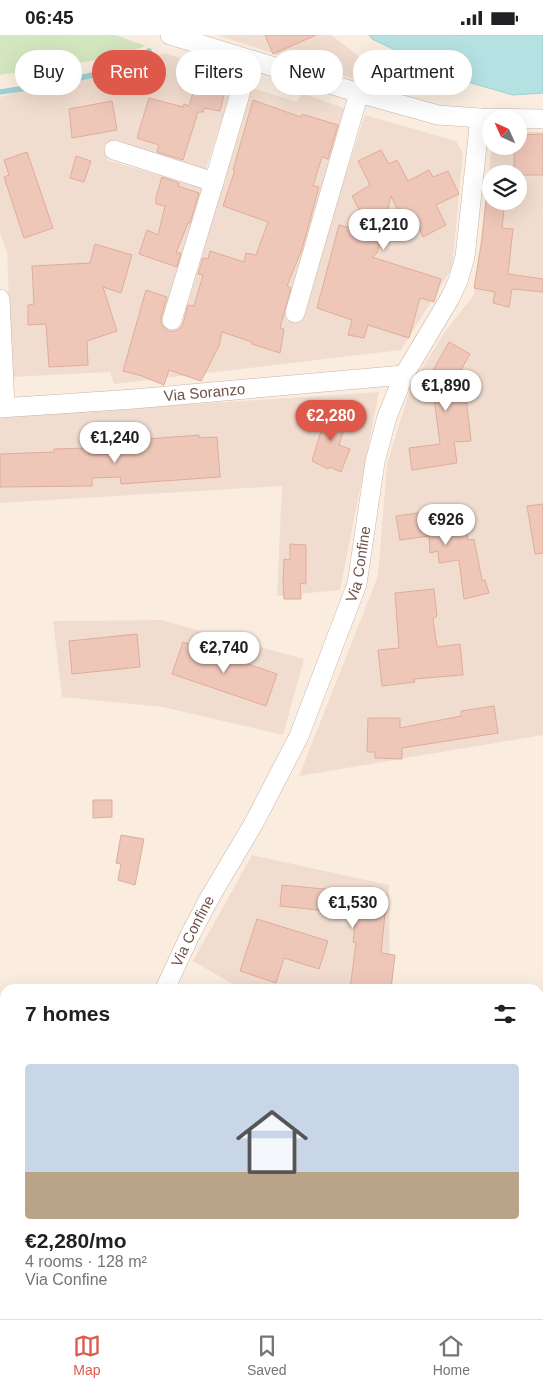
<!DOCTYPE html>
<meta charset="utf-8">
<style>
body{margin:0;font-family:Helvetica,sans-serif;background:#f6f6f6;color:#202124;height:100vh;display:flex;flex-direction:column;font-size:19px;white-space:nowrap}
*{box-sizing:border-box;margin:0}
p{font-size:16px;color:#757577}
.icon{flex:none;width:28px;height:28px;fill:none;stroke:currentColor;stroke-width:2;stroke-linecap:round;stroke-linejoin:round}
.map{position:relative;flex:1;overflow:hidden}
.side{position:absolute;left:0px;top:949px;width:544px;height:336px;display:flex;flex-direction:column;background:#fff;border-radius:15px 15px 0 0;box-shadow:0 5px 20px #0002}
.side>*{flex:none}
.guide{position:absolute;left:15px;top:15px;width:514px;height:45px;display:flex;gap:10px}
.needle{width:32px;rotate:315deg}
.tools{position:absolute;left:482px;top:75px;display:grid;gap:10px}
.tools a{display:grid;place-items:center;width:45px;height:45px;border-radius:50%;background:#fff;box-shadow:0 5px 20px #0002;font-size:25px}
.price{position:absolute;translate:-50% -42px;padding:0 11px;border-radius:18px;background:#fff;color:#222;font-size:16px;line-height:32px;filter:drop-shadow(0 1px 2px #0008)}
.price::after{content:'';position:absolute;left:50%;top:30px;width:15px;height:11px;margin-left:-8px;background:inherit;clip-path:polygon(0 0,100% 0,50% 100%)}
.price.current{background:#df594a;color:#fff}
ul{padding:0;list-style:none}
li{display:grid;align-content:center;gap:10px;height:265px;padding:0 25px}
li+li{border-top:1px solid #e0e0e0}
li span{display:grid;place-items:center;height:155px;border-radius:5px;color:#555}
li>.icon{margin-inline-start:auto}
span .icon{width:90px;height:90px;fill:#fffc;stroke-width:1}
li b{font-size:21px}
h2{display:flex;justify-content:space-between;align-items:center;height:60px;padding:0 25px;font-size:21px}
.tag{padding:0 18px;border-radius:22px;background:#fff;box-shadow:0 5px 20px #0002;font-size:18px;line-height:45px}
.tag.current{background:#df594a;color:#fff}
.status{display:flex;justify-content:space-between;align-items:center;height:35px;padding:0 25px;background:#fff;direction:ltr}
.status svg{height:14px;fill:currentColor}
.tabs{display:flex;justify-content:space-around;align-items:center;height:70px;border-top:1px solid #e0e0e0;background:#fff;font-size:14px;color:#757577}
.tabs a{display:grid;justify-items:center;gap:2px}
.tabs .current{color:#df594a}
.map>svg:first-child{display:block}
.residential{fill:#f1ddcf;fill-rule:evenodd}
.green{fill:#d4e6c0}
.water{fill:#b6e1e2;stroke:#9dd2d3}
.lines{fill:none;stroke-linecap:round;stroke-linejoin:round}
.stream{stroke:#9dd2d3;stroke-width:5.5}
.building{fill:#eec7b9;stroke:#e0ac9a}
.minor-casing{stroke:#cab3a8;stroke-width:20}
.minor{stroke:#fff;stroke-width:19}
.labels{text-anchor:middle;stroke-width:5;stroke-linejoin:round;paint-order:stroke}
.street-label{font-size:15px;fill:#6f5249;stroke:#fef1e5}
</style>
<div class="status"><b>06:45</b><svg viewBox="0 0 49 12"><path d="M0 12V9h3v3zM5 12V6h3v6zM10 12V3h3v9zM15 12V0h3v12zM26 1h20v11H26zM47 4h2v5h-2z"/></svg></div>
<div class="map">
<svg width="543" height="1284" viewBox="0 0 543 1284">
<rect width="100%" height="100%" fill="#faede0"/>
<g class="residential">
<path d="M217,0H331L384,40L363,47Z"/>
<path d="M165,18L236,42L205,136L111,108L107,125L202,153L158,300L168,303L181,292L252,53L297,67L302,58L346,74L286,286L297,287L365,80L456,106L463,118L452,233L401,315L114,349L110,337L12,342L7,216L0,199V62Z"/>
<path d="M519,97H543V700L299,741L378,541L387,429L411,351L446,295L474,260L492,111H519ZM491,139H519V166H491Z"/>
<path d="M379,357L340,555L277,561L282,451L0,468V382Z"/>
<path d="M161,585L304,624L283,700L163,672L62,662L53,586Z"/>
<path d="M252,820L389,850L390,954H241L193,926Z"/>
<rect x="0" y="1024" width="5" height="67"/>
<path d="M0,1174H5L6,1280L4,1284H0Z"/>
</g>
<path class="green" d="M0,0H115L146,11L109,23L0,40Z"/>
<path class="water" d="M369,0H543V58L513,60L454,43L372,4Z"/>
<g class="lines">
<path class="stream" d="M0,57L47,50L120,34L149,16"/>
</g>
<g class="building">
<path d="M265,0H316L273,19Z"/>
<path d="M196,48L225,56L220,76L204,73L203,77H198L183,125L157,117L159,110L137,103L149,63L183,72L184,69L189,71Z"/>
<path d="M253,65L301,82L302,79L338,90L328,124L322,122L313,151L319,152L302,214L287,251L291,253L280,293L284,294L280,318L252,309V307L222,297L219,311L201,346L169,335L164,350L142,341L123,336L146,255L167,262L161,282V288L164,292L168,296H175L179,294L183,289L188,270L194,271L203,240L198,239L203,223L208,224L210,216L244,227L246,218L256,220L268,187L223,171L235,135H233Z"/>
<path d="M112,66L117,95L72,103L69,74Z"/>
<path d="M543,99V140H519V139H514V111H519V100Z"/>
<path d="M381,115L389,129L397,125L408,146L429,135L433,142L448,136L459,159L436,170L446,190L423,202L419,192L409,198L391,161L377,218L372,222L441,244L434,267L420,263L409,303L368,290L364,303L348,300L352,285L317,273L339,190L372,199L352,161L370,150L358,126Z"/>
<path d="M27,117L53,193L24,203L4,142L9,140L4,125Z"/>
<path d="M76,121L91,126L84,147L70,143Z"/>
<path d="M489,137L508,138L491,139V166H505L502,193L513,194L508,239L543,244V257L512,254L509,272L493,268L495,257L474,253L482,204Z"/>
<path d="M162,142L179,148L178,151L199,158L190,188H188L176,218H181L177,232L139,219L147,195L158,200L165,171L156,169V162Z"/>
<path d="M95,209L132,220L121,258L103,252L117,296L87,306L88,330L49,332L46,289L28,290V270L34,269L32,231L90,228Z"/>
<path d="M449,307L470,319L450,354L465,353L471,406L454,407L457,428L412,435L409,413L440,409L431,339Z"/>
<path d="M320,374L347,385L339,410L350,414L341,437L330,432L328,434L312,426L322,393L315,391Z"/>
<path d="M199,400V403L217,402L220,442L121,449L120,442L92,443V451L0,452V419L54,417V414L89,413V420L119,419L118,409L135,407V405Z"/>
<path d="M543,469V518L535,519L527,471Z"/>
<path d="M447,474L451,496L466,494L468,505L474,504L482,545H485L489,558L464,564L459,525L439,528L438,516L430,518L429,501L400,505L396,481Z"/>
<path d="M290,509L306,510V549L300,548L301,564H284L283,547L284,524L290,525Z"/>
<path d="M434,554L437,581L433,584L437,612L460,609L463,640L414,644L415,647L382,651L378,615L399,613L395,558Z"/>
<path d="M137,599L140,632L72,639L69,606Z"/>
<path d="M183,607L277,639L266,671L172,639Z"/>
<path d="M494,671L498,698L402,713V724L375,723V717H367L368,683H400V693L461,681V676Z"/>
<path d="M93,765H112V782L93,783Z"/>
<path d="M121,800L144,804L135,850L118,845L121,829L116,828Z"/>
<path d="M282,850L387,860L381,918L395,920L391,954H350L356,908L353,907L356,879L280,871Z"/>
<path d="M257,884L328,906L319,934L284,923L276,948L240,936Z"/>
</g>
<g class="lines">
<g class="minor-casing">
<g id="minor">
<path d="M170,0L359,58L438,80L480,83L543,84"/>
<path d="M114,115L214,147L250,25"/>
<path d="M0,264L5,372"/>
<path d="M295,278L359,58"/>
<path d="M172,285L214,147"/>
<path id="s1" d="M0,373L134,364L404,340"/>
<path id="s2" d="M165,954L190,900L210,862L254,788L299,701L357,549L375,427L387,382L404,340L450,263L458,246L465,222L480,83"/>
<path d="M24,1284L26,1280"/>
</g>
</g>
<use href="#minor" class="minor"/>
</g>
<g class="labels">
<g class="street-label">
<text dy="5" stroke="none"><textPath href="#s1" startOffset="205">Via Soranzo</textPath></text>
<text dy="5" stroke="none"><textPath href="#s2" startOffset="469">Via Confine</textPath></text>
<text dy="5" stroke="none"><textPath href="#s2" startOffset="64">Via Confine</textPath></text>
</g>
</g>
</svg>
<div class="tools">
<a><svg class="needle" viewBox="-14 -14 28 28"><path d="M0-13l5 13h-10z" fill="#e53935"/><path d="M0 13l5-13h-10z" fill="#757577"/></svg></a>
<a><svg class="icon" aria-label="layers" viewBox="0 0 24 24"><path d="M12 4l9 5-9 5-9-5zM3 14l9 5 9-5"/></svg></a>
</div>
<b class="price" style="left:384px;top:216px">€1,210</b>
<b class="price" style="left:446px;top:377px">€1,890</b>
<b class="price current" style="left:331px;top:407px">€2,280</b>
<b class="price" style="left:115px;top:429px">€1,240</b>
<b class="price" style="left:446px;top:511px">€926</b>
<b class="price" style="left:224px;top:639px">€2,740</b>
<b class="price" style="left:353px;top:894px">€1,530</b>
<div class="guide">
<a class="tag">Buy</a>
<a class="tag current">Rent</a>
<a class="tag">Filters</a>
<a class="tag">New</a>
<a class="tag">Apartment</a>
</div>
<section class="side">
<h2>7 homes<svg class="icon" aria-label="filters" viewBox="0 0 24 24"><path d="M4 7h16M4 17h16"/><circle cx="9" cy="7" r="2"/><circle cx="15" cy="17" r="2"/></svg></h2>
<ul>
<li><span style="background:linear-gradient(#c9d6e8 70%,#b9a48a 0)"><svg class="icon" aria-label="home" viewBox="0 0 24 24"><path d="M3 11l9-7 9 7M6 9v11h12V9"/></svg></span><div><b>€2,280/mo</b><p>4 rooms · 128 m²</p><p>Via Confine</p></div></li>
</ul>
</section>
</div>
<nav class="tabs">
<a class="current"><svg class="icon" aria-label="map" viewBox="0 0 24 24"><path d="M3 6l6-2 6 2 6-2v14l-6 2-6-2-6 2zM9 4v14M15 6v14"/></svg>Map</a>
<a><svg class="icon" aria-label="saved" viewBox="0 0 24 24"><path d="M7 4h10v16l-5-4-5 4z"/></svg>Saved</a>
<a><svg class="icon" aria-label="home" viewBox="0 0 24 24"><path d="M3 11l9-7 9 7M6 9v11h12V9"/></svg>Home</a>
</nav>
